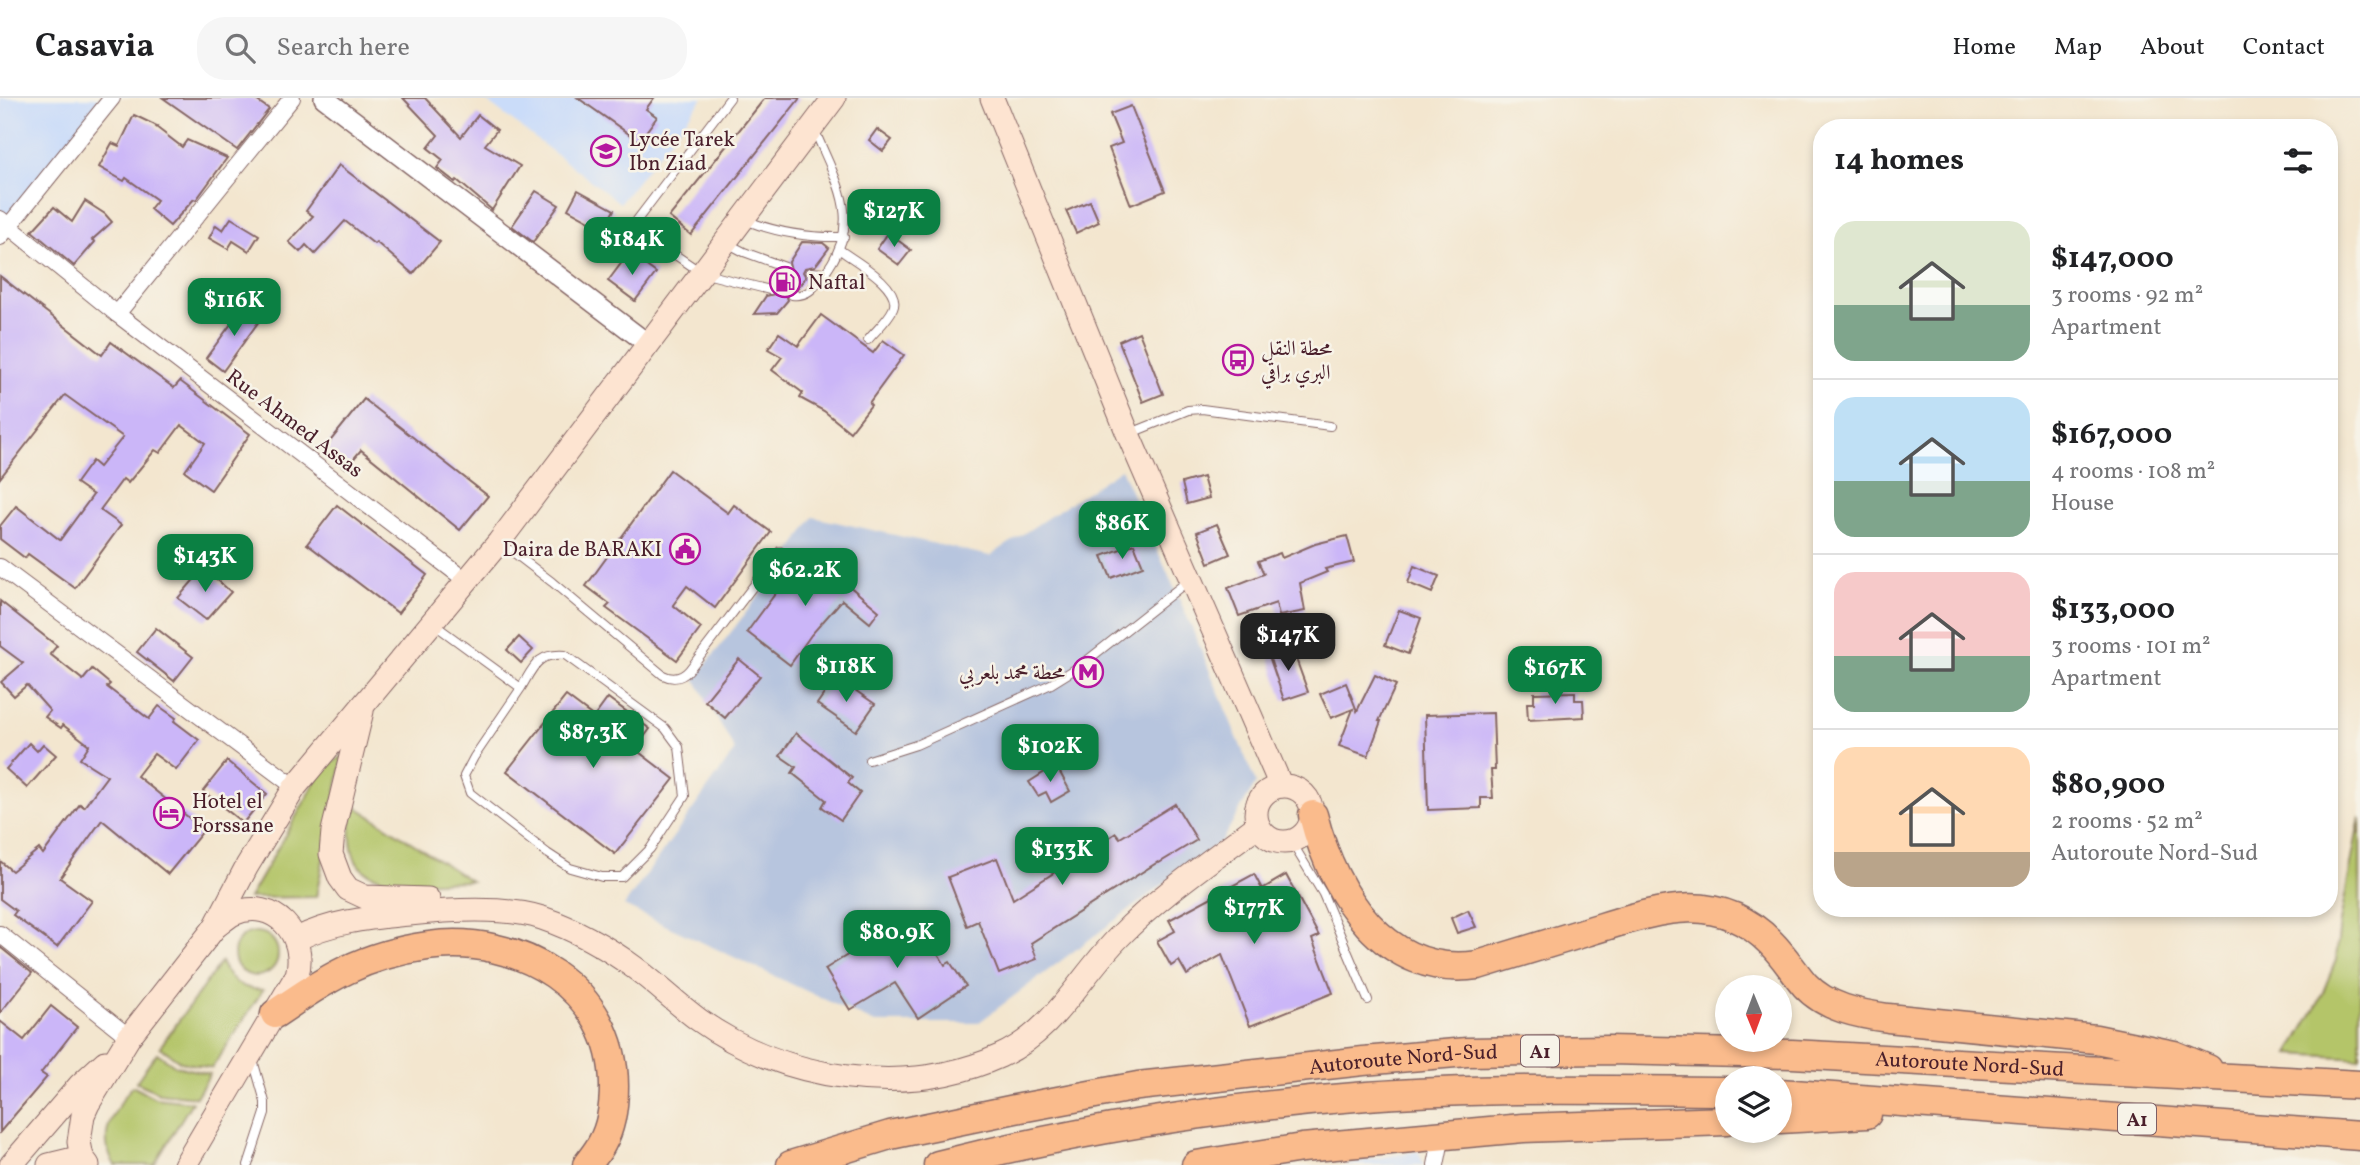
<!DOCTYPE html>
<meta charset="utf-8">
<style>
body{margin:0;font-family:Vollkorn,Amiri,serif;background:#f6f6f6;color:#202124;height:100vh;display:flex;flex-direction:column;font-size:26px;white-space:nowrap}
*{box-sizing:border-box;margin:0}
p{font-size:23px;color:#757577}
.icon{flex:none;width:38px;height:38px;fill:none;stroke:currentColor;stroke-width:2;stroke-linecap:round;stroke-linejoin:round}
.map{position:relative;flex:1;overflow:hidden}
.sheet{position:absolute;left:1813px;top:21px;width:525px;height:798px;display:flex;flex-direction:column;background:#fff;border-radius:28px;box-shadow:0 4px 10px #0003}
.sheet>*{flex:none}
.needle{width:46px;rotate:179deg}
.buttons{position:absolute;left:1715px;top:877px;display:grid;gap:14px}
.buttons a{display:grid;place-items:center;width:77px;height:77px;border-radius:50%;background:#fff;box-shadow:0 4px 10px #0003;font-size:35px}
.price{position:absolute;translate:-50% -60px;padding:0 16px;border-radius:14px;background:#0b8043;color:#fff;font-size:23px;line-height:46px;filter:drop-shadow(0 2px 4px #0008)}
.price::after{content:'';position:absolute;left:50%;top:42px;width:21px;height:16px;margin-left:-10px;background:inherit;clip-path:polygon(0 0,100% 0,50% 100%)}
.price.active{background:#222;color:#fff}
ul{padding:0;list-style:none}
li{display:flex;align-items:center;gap:21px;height:175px;padding:0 21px}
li+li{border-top:2px solid #e0e0e0}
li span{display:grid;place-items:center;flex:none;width:196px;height:140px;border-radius:21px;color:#555}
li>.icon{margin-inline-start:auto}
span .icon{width:84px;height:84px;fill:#fffc;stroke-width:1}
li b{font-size:30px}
h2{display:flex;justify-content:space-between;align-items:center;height:84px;padding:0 21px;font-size:30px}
header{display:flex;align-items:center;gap:42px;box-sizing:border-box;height:98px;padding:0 35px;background:#fff;border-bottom:2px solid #e0e0e0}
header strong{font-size:33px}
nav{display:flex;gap:38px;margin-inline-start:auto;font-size:24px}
.search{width:490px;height:63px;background:#f6f6f6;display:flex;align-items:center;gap:18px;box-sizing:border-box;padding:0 24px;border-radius:28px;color:#757577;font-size:26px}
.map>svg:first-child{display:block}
.built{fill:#cadcf9}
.industrial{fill:#b7c5de}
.green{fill:#b4c569;stroke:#7f724a;stroke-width:2}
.building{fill:#cbb6f8}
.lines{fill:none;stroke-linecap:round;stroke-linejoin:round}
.service-casing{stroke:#856564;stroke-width:10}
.minor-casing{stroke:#856564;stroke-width:18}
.tertiary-casing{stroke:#856564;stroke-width:22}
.secondary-casing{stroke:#856564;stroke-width:25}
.motorway-casing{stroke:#856564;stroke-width:31}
.service{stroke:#fff;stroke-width:8}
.minor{stroke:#fff;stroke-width:16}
.tertiary{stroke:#fff;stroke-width:19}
.secondary{stroke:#fde4d1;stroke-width:23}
.motorway{stroke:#fabb8c;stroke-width:28}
.labels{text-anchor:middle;stroke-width:5;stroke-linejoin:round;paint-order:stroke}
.shield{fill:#f7f3e8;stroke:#7e5f64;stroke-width:2}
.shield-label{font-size:19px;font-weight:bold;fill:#4a1f2b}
.poi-label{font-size:21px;fill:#4a1f2b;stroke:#f7f3e8;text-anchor:start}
.street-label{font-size:21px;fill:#4a1f2b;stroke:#f7f3e8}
</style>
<header>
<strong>Casavia</strong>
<div class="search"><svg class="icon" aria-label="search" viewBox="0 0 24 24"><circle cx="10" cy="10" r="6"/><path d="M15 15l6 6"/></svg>Search here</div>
<nav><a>Home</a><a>Map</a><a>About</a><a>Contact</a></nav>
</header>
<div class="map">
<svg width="2360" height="1067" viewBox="0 0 2360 1067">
<rect width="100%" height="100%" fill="#f7f3e8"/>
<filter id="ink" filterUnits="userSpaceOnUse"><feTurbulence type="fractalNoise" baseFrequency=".0143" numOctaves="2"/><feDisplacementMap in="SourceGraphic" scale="14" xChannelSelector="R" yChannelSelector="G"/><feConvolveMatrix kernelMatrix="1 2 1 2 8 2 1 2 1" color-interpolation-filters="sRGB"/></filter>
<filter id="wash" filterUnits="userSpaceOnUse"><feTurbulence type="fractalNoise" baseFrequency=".00686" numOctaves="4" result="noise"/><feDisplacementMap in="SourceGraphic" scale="28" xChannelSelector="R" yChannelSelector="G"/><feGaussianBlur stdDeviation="1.57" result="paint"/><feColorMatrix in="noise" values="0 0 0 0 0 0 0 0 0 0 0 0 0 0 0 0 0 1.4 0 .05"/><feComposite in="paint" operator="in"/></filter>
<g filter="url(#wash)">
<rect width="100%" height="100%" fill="#f3e6cf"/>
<g class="built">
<path d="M0,0H109L0,138Z"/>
<path d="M482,0H703L620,105Z"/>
<path d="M1418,1053L1424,1067H1343Z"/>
</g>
<path class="industrial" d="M1121,371L1189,523L1256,685L1222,742L978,925H875L624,808L735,652L695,581L784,465L813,419L990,458Z"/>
<g class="green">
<path d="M343,658L316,799L249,800L310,694L320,673Z"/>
<path d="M352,706L471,783C443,783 381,791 360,769C348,756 350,723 352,706Z"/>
<path d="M2360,719V960L2289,956L2319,904L2336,862L2340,824Z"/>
<circle cx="256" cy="856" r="22"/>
<path d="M221,864C230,884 241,891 263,892L212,970L181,964L160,949Z"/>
<path d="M157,955L176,968L210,976L196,999L159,995L136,984Z"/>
<path d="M132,988L155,1000L192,1004L154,1067H115C95,1036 115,1013 132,988Z"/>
</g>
<g id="blocks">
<g class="building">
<path d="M163,0H253L269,11L237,52Z"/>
<path d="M403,0H425L461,39L478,17L497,32L485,47L520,68L492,112L457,82L455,84L437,70L443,62L428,50L438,37Z"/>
<path d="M578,0H654L646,11L657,19L639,43Z"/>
<path d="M765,0H800L691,137L669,119Z"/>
<path d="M1131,8L1165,93L1131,107L1109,50L1122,45L1110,16Z"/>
<path d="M134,17L157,28L156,29L182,49L187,42L227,60L196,102L194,101L170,128L150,111L157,102L126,80L124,83L99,69L112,45L119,48Z"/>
<path d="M877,31L892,42L883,53L869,42Z"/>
<path d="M339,67L440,144L413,176L376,144L374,146L345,123L315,156L306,147L300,154L289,144L313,118L306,113Z"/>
<path d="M578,92L614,112L604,131L568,111Z"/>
<path d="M536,93L559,107L533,144L512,128Z"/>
<path d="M85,103L105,116L112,124L92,142L95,144L74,168L32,133L54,109L72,124Z"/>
<path d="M1090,103L1099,124L1076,135L1066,113Z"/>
<path d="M231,120L259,137L249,153L233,143L228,151L209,140L216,127L223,132Z"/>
<path d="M888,135L911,152L899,167L877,151Z"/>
<path d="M802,144L823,145L829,150L815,168L805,170L803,174L806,179L797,191L787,193L786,197L788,202L777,215L754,216L766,198L775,196L776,191L774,187L781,175H787L791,172L789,164Z"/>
<path d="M629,155L656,175L635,203L608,183Z"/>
<path d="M0,178L102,257L111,244L174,290L180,283L250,336L211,392L185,373L205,345L181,327L160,355L155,352L128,385L123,381L100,412L121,427L75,490L28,456L25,460L0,441V428L16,408L60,442L93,397L76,385L92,363L99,369L123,339L65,297L0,380Z"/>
<path d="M245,207L262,219L223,273L206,260Z"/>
<path d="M821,217L873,255L883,242L904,257L869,305L871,307L850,334L824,313L800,300L803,295L772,272L782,259L768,251L779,235L798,248Z"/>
<path d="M1139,234L1163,296L1143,304L1119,243Z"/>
<path d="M364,301L488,398L460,432L361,352L346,370L323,352Z"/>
<path d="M670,372L728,415L734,407L771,434L715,510L687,488L673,507L701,530L677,562L606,510L610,506L586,488Z"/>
<path d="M1203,379L1209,400L1187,406L1182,385Z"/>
<path d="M337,407L427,477L398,515L307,446Z"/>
<path d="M1217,426L1230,456L1209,465L1197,434Z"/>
<path d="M1347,438L1354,464L1325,471L1327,474L1300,485L1305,513L1279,518L1276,505L1239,518L1228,490L1264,476L1258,463L1280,455L1282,460L1315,446Z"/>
<path d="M1134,446L1143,468L1111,480L1102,458Z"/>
<path d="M810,455L879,513L870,525L842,502L811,537L790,567L747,534L775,496Z"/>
<path d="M1414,468L1439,478L1432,495L1408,485Z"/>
<path d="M204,470L231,494L206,522L178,500Z"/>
<path d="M0,503L57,548L50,556L83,582L92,571L110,586L107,589L149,621L159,608L176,620L174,623L199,642L176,672L154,656L137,678L204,732L168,776L102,722L60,780L92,803L57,849L13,817L16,813L0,801V763L12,773L39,751L43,756L80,706L84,709L107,678L80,661L89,647L63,627L61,630L45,619L50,613L27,587L14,598L1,584L23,565L0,548Z"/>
<path d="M1399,512L1421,520L1408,556L1385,547Z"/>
<path d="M156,530L193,559L174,583L137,554Z"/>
<path d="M519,539L533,552L521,565L507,552Z"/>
<path d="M1291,547L1308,594L1284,602L1268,555Z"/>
<path d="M739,561L760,578L725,620L705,603Z"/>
<path d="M1375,577L1396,587L1379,623H1381L1368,658L1339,648L1353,611L1331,620L1320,596L1346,585L1357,613Z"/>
<path d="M836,579L875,606L856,633L817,606Z"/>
<path d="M1575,594V602H1583L1584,619L1528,622L1527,605H1534V595Z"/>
<path d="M566,598L594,619L608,600L650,631L635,651L674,681L615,756L507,673Z"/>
<path d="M1493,615L1495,672H1491L1493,700H1481V710L1428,712L1425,617Z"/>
<path d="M796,635L852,680L848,685L860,695L841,722L822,709L826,702L792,675L796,669L780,658Z"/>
<path d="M29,645L37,653L43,646L56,657L27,690L6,671Z"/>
<path d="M227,663L267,696L243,725L203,693Z"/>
<path d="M1056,667L1070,693L1051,704L1046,694L1038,698L1029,684Z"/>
<path d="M1175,706L1197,742L1159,765L1158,764L1031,845L1037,861L999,876L978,823L967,828L948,779L997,760L1013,801L1116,735L1120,740Z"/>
<path d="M1254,776L1262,791L1286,777L1319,838L1312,841L1333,895L1250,928L1222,857L1187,877L1179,863L1171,868L1157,843L1175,833L1169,822Z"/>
<path d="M1468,812L1476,829L1457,835L1451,820Z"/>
<path d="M914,816L945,867L950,864L966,888L918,920L895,885L850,912L825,871Z"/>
<path d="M0,849L32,875L0,915Z"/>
<path d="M51,908L77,929L41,975L47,979L0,1034V923L24,942Z"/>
</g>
</g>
</g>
<g filter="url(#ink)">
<use href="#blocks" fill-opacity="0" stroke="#856564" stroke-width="2"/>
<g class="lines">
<g class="service-casing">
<g id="service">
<path d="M730,0L637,122V131L702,175L770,192"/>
<path d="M745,122C777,135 809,140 844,139"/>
<path d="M727,145L744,154L785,169"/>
<path d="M840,152C855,163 903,189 893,211C888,222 876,232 868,242"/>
<path d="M810,174L826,175"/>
<path d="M792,197C807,199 814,190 822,179C865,125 838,88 815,33"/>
<path d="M1131,335L1188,312L1202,311L1330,328"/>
<path d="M501,445L552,484L663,577C673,582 682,580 689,572L780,453"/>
<path d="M435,527L521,590L474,659L464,678L470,695L547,755L570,770L602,779H622L650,751L685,698L679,649L665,630L565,557C537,555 534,568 521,590"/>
<path d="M869,662L916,647L1051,586L1080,568L1188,483"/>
<path d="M1291,743L1323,796L1368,902"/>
<path d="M248,1067L265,1015V1004L253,962"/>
</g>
</g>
<g class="minor-casing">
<g id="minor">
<path d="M0,121L117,216L467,483"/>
<path d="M0,139L112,0"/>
<path d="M117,216L292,0"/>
<path d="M0,469L295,689"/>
<path d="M0,836L129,939"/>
<path d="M1436,1067L1442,1037"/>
</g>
</g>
<g class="tertiary-casing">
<path id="tertiary" d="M324,0L648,246"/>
</g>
<g class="secondary-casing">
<g id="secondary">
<path d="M992,0L1128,336L1281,688"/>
<path d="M362,613L333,733L331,756L340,780L348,791L365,799L428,801"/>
<circle cx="1284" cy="716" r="28"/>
<path d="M215,829L247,768L295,689L499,444L834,0"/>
<path d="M297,841C332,823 370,820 409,816C448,812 505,808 542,820C574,831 608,850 635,870C657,886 677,906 699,922C783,982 904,1001 1000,958C1055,933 1079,879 1120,838C1161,796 1212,762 1258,727"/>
<path d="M11,1067L80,987L105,964"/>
<path d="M49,1067L82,1059"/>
<path d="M88,1067L82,1059L79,1044L83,1017L88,1006L129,939L215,829C221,825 227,819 233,816C274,798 308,838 297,877L185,1067"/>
</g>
</g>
<g class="motorway-casing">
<g id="motorway">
<path d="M1313,717C1333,795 1385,881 1478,867C1514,856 1550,845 1586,834C1652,814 1715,788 1771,845C1784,858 1793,873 1805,887C1826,910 1859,916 1888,920L2096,941L2174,957L2208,971"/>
<path d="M275,916C328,880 362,857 428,848C518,835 614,890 614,988C614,1006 611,1029 602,1045C598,1053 592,1060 587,1067"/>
<path d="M1780,995L2360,1038"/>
<path d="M1780,1021L1867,1016"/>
<path id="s1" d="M791,1067L890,1037L1015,1011L1138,988L1363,963L1467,954L1609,952L1792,956L2360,987"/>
<path d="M938,1067C1078,1032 1223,1009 1367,998C1486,989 1607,992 1727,993"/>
<path d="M1196,1067L1302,1050L1523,1030L1727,1023"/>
</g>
</g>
<use href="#service" class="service"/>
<use href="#minor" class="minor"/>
<use href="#tertiary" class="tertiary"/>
<use href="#secondary" class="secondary"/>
<use href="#motorway" class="motorway"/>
</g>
</g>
<defs>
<g id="school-ring" transform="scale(1.575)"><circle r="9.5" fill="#f7f3e8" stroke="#b5179e" stroke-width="1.5"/><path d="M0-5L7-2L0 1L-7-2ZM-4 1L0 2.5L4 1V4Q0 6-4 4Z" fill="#b5179e"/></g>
<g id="fuel-ring" transform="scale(1.575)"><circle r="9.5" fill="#f7f3e8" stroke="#b5179e" stroke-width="1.5"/><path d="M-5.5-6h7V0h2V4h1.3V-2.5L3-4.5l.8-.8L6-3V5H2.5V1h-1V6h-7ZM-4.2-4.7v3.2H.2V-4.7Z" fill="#b5179e"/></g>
<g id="bus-ring" transform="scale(1.575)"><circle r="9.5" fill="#f7f3e8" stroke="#b5179e" stroke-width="1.5"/><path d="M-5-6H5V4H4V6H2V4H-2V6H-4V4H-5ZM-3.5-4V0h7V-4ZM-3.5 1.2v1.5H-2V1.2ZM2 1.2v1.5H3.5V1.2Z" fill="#b5179e"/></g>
<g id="civic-ring" transform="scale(1.575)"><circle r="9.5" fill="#f7f3e8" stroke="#b5179e" stroke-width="1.5"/><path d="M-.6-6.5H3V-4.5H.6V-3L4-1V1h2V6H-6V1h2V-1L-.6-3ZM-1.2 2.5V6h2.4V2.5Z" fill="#b5179e"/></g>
<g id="metro-ring" transform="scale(1.575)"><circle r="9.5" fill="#f7f3e8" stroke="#b5179e" stroke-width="1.5"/><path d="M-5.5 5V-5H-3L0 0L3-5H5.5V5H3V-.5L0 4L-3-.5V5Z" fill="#b5179e"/></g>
<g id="hotel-ring" transform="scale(1.575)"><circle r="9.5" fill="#f7f3e8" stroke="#b5179e" stroke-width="1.5"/><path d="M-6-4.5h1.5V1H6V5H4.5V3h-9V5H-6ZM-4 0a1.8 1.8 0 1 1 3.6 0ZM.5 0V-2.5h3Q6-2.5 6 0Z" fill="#b5179e"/></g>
</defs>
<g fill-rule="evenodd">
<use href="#school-ring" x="606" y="53"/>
<use href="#fuel-ring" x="785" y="184"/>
<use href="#bus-ring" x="1238" y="262"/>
<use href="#civic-ring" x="685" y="451"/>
<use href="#metro-ring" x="1088" y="574"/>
<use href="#hotel-ring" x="169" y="715"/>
</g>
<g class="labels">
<g class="shield">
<rect x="1521" y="937.5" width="38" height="31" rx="5"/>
<rect x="2118" y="1005.5" width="38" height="31" rx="5"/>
</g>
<g class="shield-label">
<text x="1540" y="960">A1</text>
<text x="2137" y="1028">A1</text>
</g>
<g class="poi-label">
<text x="629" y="48">Lycée Tarek<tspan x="629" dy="24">Ibn Ziad</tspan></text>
<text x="808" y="191">Naftal</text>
<text x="1261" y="257">محطة النقل<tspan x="1261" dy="24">البري براقي</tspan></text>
<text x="662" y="458" text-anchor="end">Daira de BARAKI</text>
<text x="1065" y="581" text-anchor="end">محطة محمد بلعربي</text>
<text x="192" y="710">Hotel el<tspan x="192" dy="24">Forssane</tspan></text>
</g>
<g class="street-label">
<text transform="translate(295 325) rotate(37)" y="7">Rue Ahmed Assas</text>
<text dy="7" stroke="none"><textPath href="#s1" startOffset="623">Autoroute Nord-Sud</textPath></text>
<text dy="7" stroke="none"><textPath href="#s1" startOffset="1190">Autoroute Nord-Sud</textPath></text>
</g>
</g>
</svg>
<div class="buttons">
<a><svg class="needle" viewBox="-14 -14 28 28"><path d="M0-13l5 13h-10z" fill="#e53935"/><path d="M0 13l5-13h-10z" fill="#757577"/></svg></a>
<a><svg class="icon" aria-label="layers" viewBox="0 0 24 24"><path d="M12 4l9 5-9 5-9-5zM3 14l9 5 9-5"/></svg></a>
</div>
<b class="price" style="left:894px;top:151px">$127K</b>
<b class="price" style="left:632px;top:179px">$184K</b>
<b class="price" style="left:234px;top:240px">$116K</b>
<b class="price" style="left:1122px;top:463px">$86K</b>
<b class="price" style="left:205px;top:496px">$143K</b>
<b class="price" style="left:805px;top:510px">$62.2K</b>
<b class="price active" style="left:1288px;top:575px">$147K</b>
<b class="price" style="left:846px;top:606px">$118K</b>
<b class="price" style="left:1555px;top:608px">$167K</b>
<b class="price" style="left:593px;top:672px">$87.3K</b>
<b class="price" style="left:1050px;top:686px">$102K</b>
<b class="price" style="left:1062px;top:789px">$133K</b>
<b class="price" style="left:1254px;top:848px">$177K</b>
<b class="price" style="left:897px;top:872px">$80.9K</b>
<section class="sheet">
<h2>14 homes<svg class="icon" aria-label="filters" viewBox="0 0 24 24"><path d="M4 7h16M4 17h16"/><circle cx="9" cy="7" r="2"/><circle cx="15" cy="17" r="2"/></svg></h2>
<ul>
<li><span style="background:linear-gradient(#dfe7d0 60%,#7fa58c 0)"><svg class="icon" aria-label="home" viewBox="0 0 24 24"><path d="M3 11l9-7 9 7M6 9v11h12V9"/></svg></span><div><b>$147,000</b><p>3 rooms · 92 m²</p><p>Apartment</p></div></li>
<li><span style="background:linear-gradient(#bfe0f5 60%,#7fa58c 0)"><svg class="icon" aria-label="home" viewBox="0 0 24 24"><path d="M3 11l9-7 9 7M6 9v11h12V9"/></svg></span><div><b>$167,000</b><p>4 rooms · 108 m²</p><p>House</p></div></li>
<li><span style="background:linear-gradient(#f6c9c9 60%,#7fa58c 0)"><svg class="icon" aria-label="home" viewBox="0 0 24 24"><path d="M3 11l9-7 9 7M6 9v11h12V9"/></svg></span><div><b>$133,000</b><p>3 rooms · 101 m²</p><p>Apartment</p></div></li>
<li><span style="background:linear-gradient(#ffd9b3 75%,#b9a48a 0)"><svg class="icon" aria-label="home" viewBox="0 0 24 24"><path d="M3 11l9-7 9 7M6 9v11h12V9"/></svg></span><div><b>$80,900</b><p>2 rooms · 52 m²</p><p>Autoroute Nord-Sud</p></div></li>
</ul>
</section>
</div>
